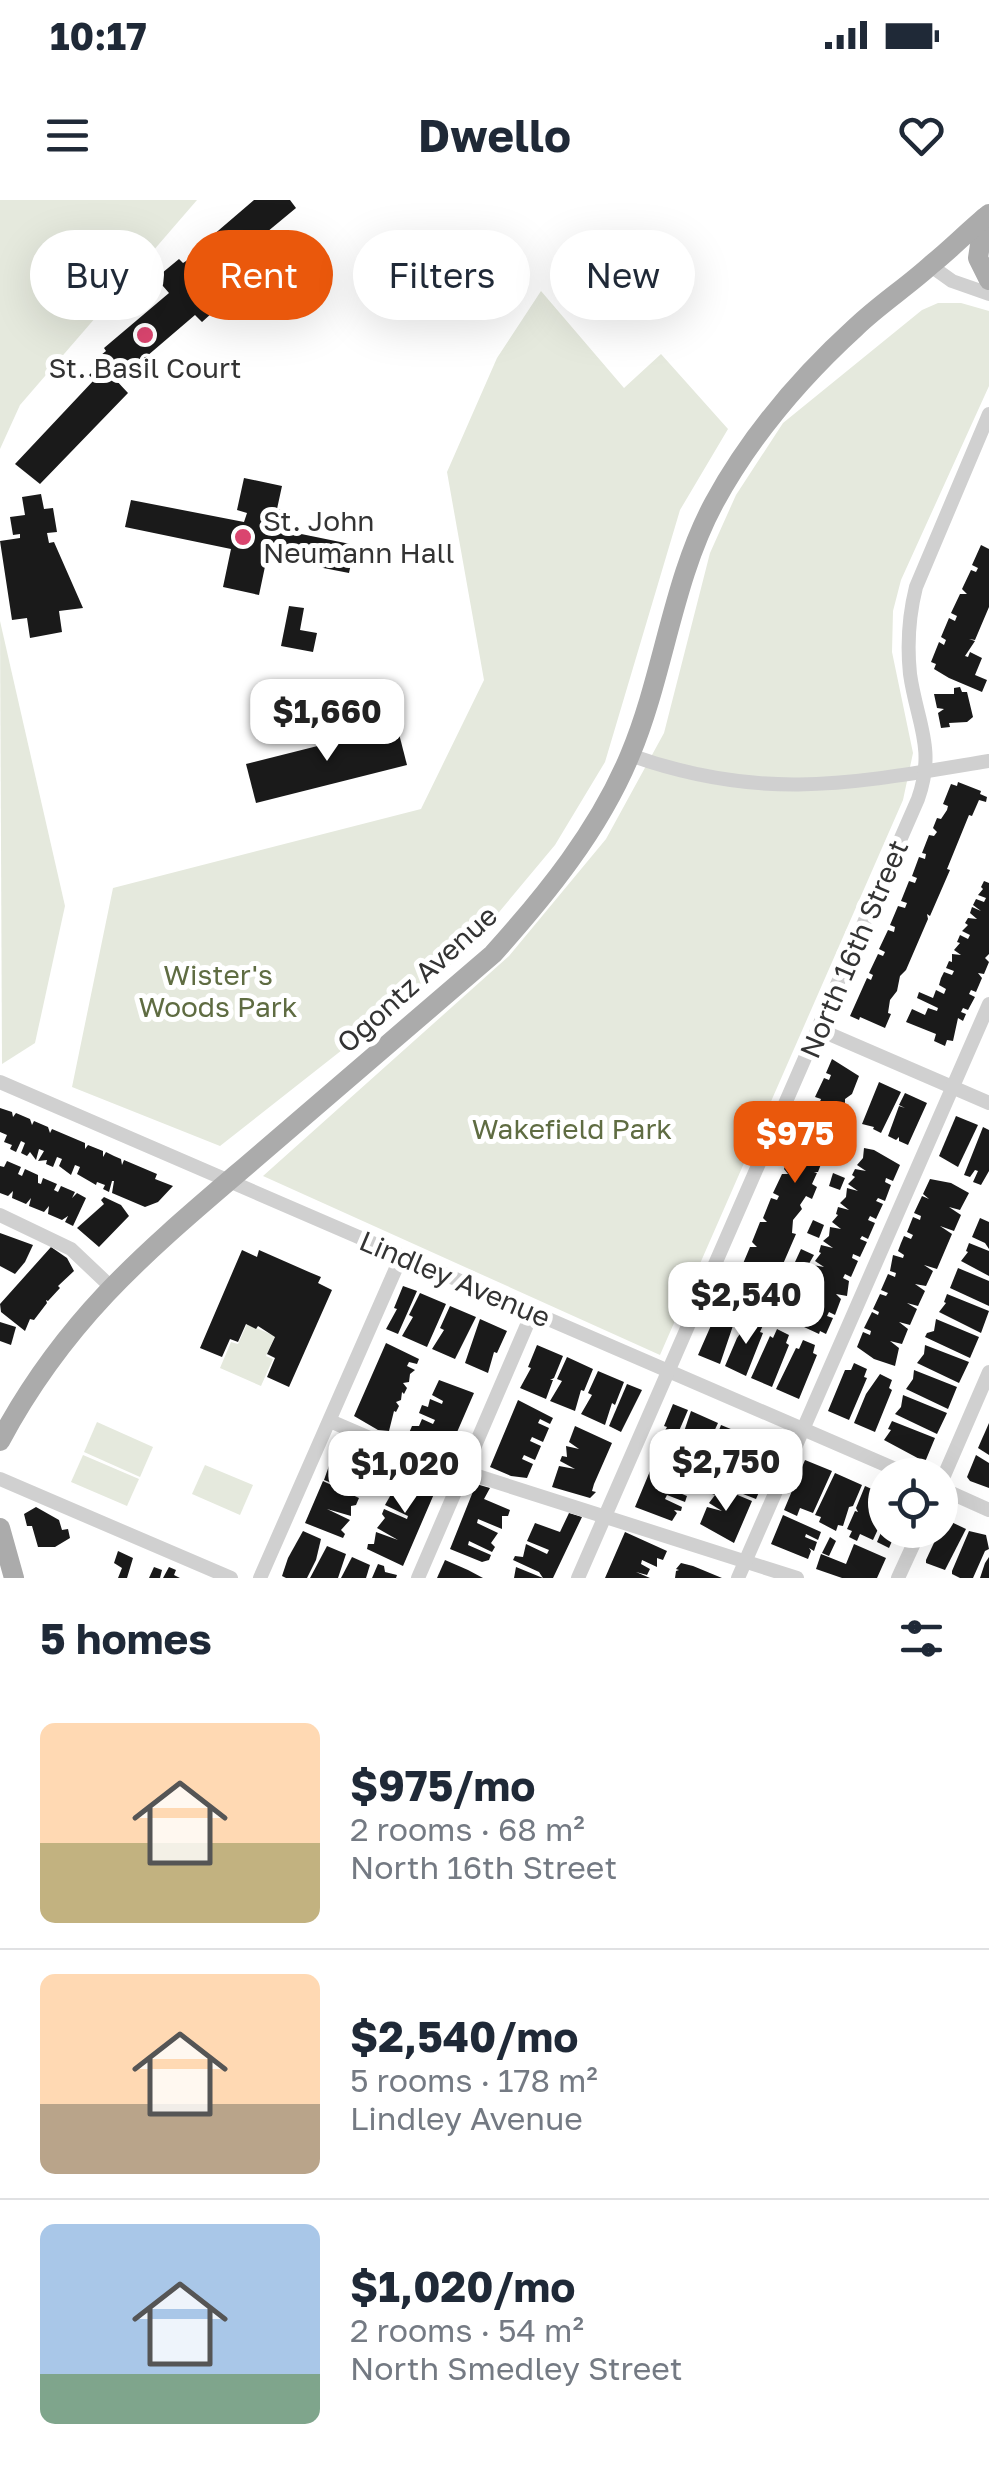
<!DOCTYPE html>
<meta charset="utf-8">
<style>
body{margin:0;font-family:"Golos Text",sans-serif;background:#f2f2f3;color:#1f2937;height:100vh;display:flex;flex-direction:column;font-size:38px;white-space:nowrap}
*{box-sizing:border-box;margin:0}
p{font-size:32px;color:#747a83}
.icon{flex:none;width:55px;height:55px;fill:none;stroke:currentColor;stroke-width:2;stroke-linecap:round;stroke-linejoin:round}
.map{position:relative;height:1378px;overflow:hidden}
.side{display:flex;flex-direction:column;background:#fff;flex:1}
.side>*{flex:none}
.banner{position:absolute;left:30px;top:30px;width:930px;height:90px;display:flex;gap:20px}
.tools{position:absolute;left:868px;top:1258px;display:grid;gap:20px}
.tools a{display:grid;place-items:center;width:90px;height:90px;border-radius:50%;background:#fff;box-shadow:0 10px 40px #0002;font-size:50px}
.price{position:absolute;translate:-50% -85px;padding:0 22px;border-radius:20px;background:#fff;color:#222;font-size:32px;line-height:65px;filter:drop-shadow(0 2px 5px #0008)}
.price::after{content:'';position:absolute;left:50%;top:60px;width:30px;height:22px;margin-left:-15px;background:inherit;clip-path:polygon(0 0,100% 0,50% 100%)}
.price.current{background:#ea580c;color:#fff}
ul{padding:0;list-style:none}
li{display:flex;align-items:center;gap:30px;height:250px;padding:0 40px}
li+li{border-top:2px solid #e0e1e3}
li span{display:grid;place-items:center;flex:none;width:280px;height:200px;border-radius:15px;color:#555}
li>.icon{margin-inline-start:auto}
span .icon{width:120px;height:120px;fill:#fffc;stroke-width:1}
li b{font-size:42px}
h2{display:flex;justify-content:space-between;align-items:center;height:120px;padding:0 40px;font-size:42px}
.pill{padding:0 35px;border-radius:45px;background:#fff;box-shadow:0 10px 40px #0002;font-size:35px;line-height:90px}
.pill.current{background:#ea580c;color:#fff}
.status{display:flex;justify-content:space-between;align-items:center;height:70px;padding:0 50px;background:#fff;direction:ltr}
.status svg{height:28px;fill:currentColor}
header{display:flex;justify-content:space-between;align-items:center;height:130px;padding:0 40px;background:#fff;font-size:45px;font-weight:700}
.map>svg:first-child{display:block}
.green{fill:#e5e9dd}
.building{fill:#1a1a1a}
.lines{fill:none;stroke-linecap:round;stroke-linejoin:round}
.street{stroke:#d0d0d0;stroke-width:14}
.primary{stroke:#ababab;stroke-width:20}
.poi-dot{fill:#da456f;stroke:#fff;stroke-width:4}
.labels{text-anchor:middle;stroke-width:10;stroke-linejoin:round;paint-order:stroke}
.poi-label{font-size:28px;fill:#333;stroke:#fff}
.street-label{font-size:28px;fill:#333;stroke:#fff}
.park-label{font-size:28px;fill:#5f6c42;stroke:#fff}
</style>
<div class="status"><b>10:17</b><svg viewBox="0 0 49 12"><path d="M0 12V9h3v3zM5 12V6h3v6zM10 12V3h3v9zM15 12V0h3v12zM26 1h20v11H26zM47 4h2v5h-2z"/></svg></div>
<header><svg class="icon" aria-label="menu" viewBox="0 0 24 24"><path d="M4 6h16M4 12h16M4 18h16"/></svg>Dwello<svg class="icon" aria-label="heart" viewBox="0 0 24 24"><path d="M12 20l-8-8c-3-5 5-10 8-4 3-6 11-1 8 4z"/></svg></header>
<div class="map">
<svg width="989" height="1378" viewBox="0 0 989 1378">
<rect width="100%" height="100%" fill="#fff"/>
<g class="green">
<path d="M0,0H197L20,205L0,249Z"/>
<path d="M541,91L624,188L661,154L728,229L680,310L605,562L555,645L464,754L220,946L72,887L113,688L421,609L484,480L447,272L497,158Z"/>
<path d="M938,103H961L989,111V186L901,380L893,411L892,452L913,553L903,600L660,1155L263,976L509,756L606,639L664,533L710,353L736,295L783,223L922,110Z"/>
<path d="M0,421L65,706L35,843L2,864Z"/>
<path d="M247,1124L275,1136L266,1156L273,1159L261,1186L220,1168L231,1142L238,1144Z"/>
<path d="M97,1222L153,1247L140,1277L84,1252Z"/>
<path d="M83,1255L139,1279L127,1306L71,1282Z"/>
<path d="M205,1265L253,1285L240,1315L192,1294Z"/>
</g>
<g class="building">
<path d="M254,0H290L296,8L203,85L220,103L212,113L202,122L195,115L126,174L122,170L114,178L128,193L40,284L15,264L94,180L89,175L99,166L95,160L106,151L104,148L169,93L156,78L179,59L183,63L192,57L191,54Z"/>
<path d="M244,278L282,286L277,309L285,311L283,319L272,317L267,327L355,345L349,373L267,357L259,395L223,387L231,349L125,327L131,300L244,322L247,313L237,310Z"/>
<path d="M41,294L44,309L53,308L57,332L47,333L49,343L54,342L83,408L59,411L62,432L30,438L27,418L12,420L0,341L20,338V334L13,335L10,317L25,315L22,297Z"/>
<path d="M981,345L989,349V407L975,440L969,439L975,441L965,456L968,457L970,452L982,458L975,475L987,480L982,492L949,478L934,469L936,464L931,462L939,442L944,445L946,440L941,437L949,418L955,421L957,416L951,413L960,394H967L962,389L971,370L976,372L978,368L972,365Z"/>
<path d="M289,406L304,408L300,430L317,433L313,452L281,446Z"/>
<path d="M960,487L962,492H967L973,517L967,522L949,523L950,527L941,528L938,513L944,509L937,508L934,494H954V488Z"/>
<path d="M397,526L407,565L256,603L246,564Z"/>
<path d="M958,582L981,591L980,594L987,597L986,602L979,600L972,616L969,615L947,669L950,670L930,716L927,714L928,719L906,770L900,776L897,791L890,800L888,813L891,814L885,828L860,817L859,820L850,816L867,778L871,780L873,775L869,773L878,754L883,756L885,752L879,749L888,730L894,732L895,727L890,725L898,706L905,708L907,703L901,701L909,681L915,683L917,678L912,676L919,657L925,659L926,654L922,653L929,635L934,636L937,632L933,628L937,618L941,619L947,610L948,606L943,604L951,584L957,586Z"/>
<path d="M984,681L989,683V754L985,758L989,762L984,774L978,773L982,778L976,792L971,790L969,794L975,797L968,810L963,808L961,812L966,814L963,821L958,818L953,841L947,840L945,846L934,841L936,834L906,822L912,809L925,815L928,808L937,811L938,808L917,798L919,792L933,798L936,790L944,794L946,789L939,785L941,778L944,772L952,775L954,771L946,768L949,761L952,762V754L961,755L954,750L960,743L957,742L960,735L968,739L970,735L962,731L968,725L965,723L968,718L977,719L970,713L972,707L981,711L973,705L976,699L984,702L986,698L978,695L983,689L981,687Z"/>
<path d="M832,859L859,876L852,894L845,899V906L851,908L849,914L841,910L828,947L821,943L827,948L818,972H814L817,973L812,984L817,987L812,999L806,996L800,1005L802,1009L793,1020L792,1033L796,1034L780,1071L774,1069L768,1087L762,1093L760,1107H756L735,1096L736,1092L731,1090L740,1070L745,1073L747,1068L742,1066L750,1047H757L752,1042L760,1022H767L763,1018L771,998L777,1000L779,996L773,993L782,974H788L784,969L792,950L798,952L800,948L794,945L803,926L808,928L810,923L805,921L813,902L819,904L821,899L815,897L824,878L829,880L831,875L826,873Z"/>
<path d="M879,882L901,892L881,933L873,929L874,927L862,924Z"/>
<path d="M905,893L927,903L908,945L899,941V937L896,940L888,936L899,906L905,908L899,905Z"/>
<path d="M0,908L12,912L13,917L16,913L30,919L32,925L34,921L48,927L50,933L52,929L85,943V949L88,945L103,951V957L106,952L114,956L121,959L122,965L124,960L157,974L155,979L173,986L158,1002L145,1007L112,993L114,981H112L109,992L103,989L105,985L97,982L96,985L77,974L80,967L75,965L71,975L59,966L62,959L57,957L53,967L46,964L47,960L38,961L44,951L39,949L36,960L30,952L27,956L21,953L25,943L21,941L16,952L10,949L12,945L4,942L7,935L0,932Z"/>
<path d="M956,916L978,925L958,967L939,956Z"/>
<path d="M983,927L989,930V971L981,985L973,982L978,971L975,970L970,977L964,975Z"/>
<path d="M864,948L874,950L900,965L893,981L886,978L885,982L891,985L885,1001L878,998L876,1001L883,1004L876,1019L870,1016L868,1020L875,1023L868,1039L862,1036L860,1039L867,1042L860,1057L853,1054L852,1058L858,1061L851,1077L845,1074L843,1078L849,1081L847,1096L836,1094L841,1099L835,1115L829,1112L827,1116L833,1118L826,1134L820,1131L819,1134L789,1120L796,1111L797,1103L808,1105L799,1099L801,1092L804,1093L805,1084L816,1086L807,1080L813,1072V1065L824,1067L815,1061L821,1053L819,1052L821,1045L833,1048L823,1041L829,1036L830,1027L841,1029L832,1022L838,1015L836,1014L838,1007L849,1010L840,1003L846,997L847,988L858,991L848,984L855,977L852,975L855,969L866,971L857,965L863,958Z"/>
<path d="M7,961L21,967L18,974L22,976L25,969L38,975V983L41,984L43,978L57,984L54,990L58,992L61,986L75,992L72,998L77,993L86,998L73,1026L65,1022L68,1016L62,1020L48,1014L49,1006L44,1012L29,1006L31,998L26,1004L12,998L13,991L8,996L0,993V966L4,967Z"/>
<path d="M833,973L845,978L840,990L829,986Z"/>
<path d="M930,979L951,983L969,993L960,1010L949,1007L961,1015L954,1031L940,1026L952,1034L937,1069L924,1065L933,1071L926,1086L915,1084L925,1091L918,1106L907,1103L917,1109L910,1125L899,1122L908,1129L902,1144L890,1141L899,1148L895,1166L874,1159L857,1147L863,1132L870,1135L871,1131L864,1128L872,1112L878,1115L879,1112L873,1109L880,1094L886,1096L888,1093L881,1090L888,1074L895,1077L896,1073L890,1071L893,1055L903,1058L904,1055L898,1051L901,1043L904,1036L911,1039L913,1035L907,1032L913,1017L920,1020L921,1016L914,1013L922,996L929,999L923,994Z"/>
<path d="M104,997L121,1005L129,1016L99,1047L77,1028L104,1004L101,1000Z"/>
<path d="M980,1018L989,1022V1049L985,1043L972,1037Z"/>
<path d="M813,1020L824,1025L819,1038L807,1033Z"/>
<path d="M0,1033L33,1045L25,1062L15,1074L0,1066Z"/>
<path d="M969,1043L989,1051V1076L961,1061L968,1052L966,1051Z"/>
<path d="M51,1047L67,1058L74,1071L58,1086L60,1088L48,1101L46,1100L47,1103L34,1120L30,1119L25,1131L1,1112L0,1104Z"/>
<path d="M801,1049L814,1055L807,1067L795,1062Z"/>
<path d="M242,1050L257,1057L259,1050L309,1072L321,1077L318,1083L332,1090L289,1187L267,1177L275,1158L267,1154L275,1137L258,1126L256,1129L246,1124L238,1142L230,1139L222,1157L200,1148Z"/>
<path d="M958,1068L989,1081V1106L950,1088Z"/>
<path d="M792,1069L805,1074L798,1086L787,1081Z"/>
<path d="M403,1086L417,1091L398,1134L386,1129L397,1109L394,1108Z"/>
<path d="M420,1093L446,1104L427,1147L402,1136L413,1117L409,1115Z"/>
<path d="M947,1094L989,1111L981,1133L939,1112L946,1103L944,1102Z"/>
<path d="M780,1097L791,1102L786,1114L775,1110Z"/>
<path d="M450,1106L476,1117L455,1159L432,1149L444,1130L440,1128Z"/>
<path d="M725,1107L738,1111L720,1164L698,1155L716,1114L722,1113Z"/>
<path d="M751,1118L764,1123L760,1132L763,1133L746,1176L725,1166L737,1138Z"/>
<path d="M480,1119L507,1131L497,1153L494,1152L488,1173L465,1163Z"/>
<path d="M936,1119L979,1137L970,1158L925,1137L927,1133L934,1131Z"/>
<path d="M0,1122L16,1127L11,1145L0,1141Z"/>
<path d="M777,1129L789,1135L786,1143L789,1145L772,1187L751,1178L770,1136L773,1138Z"/>
<path d="M803,1140L815,1145L813,1153L817,1155L799,1199L776,1189L796,1148L799,1149Z"/>
<path d="M386,1143L419,1159L417,1164L409,1162L407,1166L415,1170L410,1174L409,1182L403,1183L407,1188L404,1194L402,1192L401,1200L396,1202L399,1206L396,1212L394,1211L389,1231L378,1230L354,1216Z"/>
<path d="M537,1145L563,1156L554,1178L550,1180H553L546,1199L520,1188L531,1168L528,1167Z"/>
<path d="M925,1145L969,1162L959,1183L917,1163L924,1154Z"/>
<path d="M567,1157L593,1169L584,1191L581,1190L575,1211L550,1201L562,1181L557,1179Z"/>
<path d="M854,1163L867,1169L864,1177L867,1178L849,1220L828,1211L845,1170H851Z"/>
<path d="M914,1170L957,1187L948,1209L906,1189L913,1179Z"/>
<path d="M598,1171L624,1182L615,1205L612,1203L605,1225L581,1214L592,1195L588,1193Z"/>
<path d="M880,1174L892,1180L889,1188L892,1190L875,1232L854,1223L866,1194Z"/>
<path d="M439,1180L474,1193L448,1253L409,1233L412,1226H419L422,1219L433,1224L435,1220L419,1213L422,1205L428,1207L430,1199L442,1204L443,1201L432,1195Z"/>
<path d="M627,1184L642,1190L621,1232L609,1226Z"/>
<path d="M903,1195L947,1213L937,1234L895,1214L901,1207Z"/>
<path d="M518,1200L553,1218L550,1224L540,1219L538,1223L549,1228L543,1242L532,1237L530,1241L541,1246L535,1260L524,1255L522,1259L533,1264L527,1278L511,1276L490,1267Z"/>
<path d="M673,1204L688,1210L670,1252L656,1246L667,1227L664,1226Z"/>
<path d="M691,1211L718,1223L699,1264L676,1255Z"/>
<path d="M892,1221L935,1238L925,1262L884,1240L891,1230L888,1229Z"/>
<path d="M989,1223V1255L978,1248Z"/>
<path d="M721,1225L748,1236L739,1257L734,1258L737,1259L729,1277L704,1267L711,1248L715,1249L713,1246Z"/>
<path d="M575,1226L612,1243L594,1284L592,1291L596,1292L590,1298L552,1287L559,1266L575,1269L560,1261L562,1256L567,1257L566,1246L579,1249L569,1242Z"/>
<path d="M751,1238L778,1249L756,1299L743,1294L747,1285L734,1280L742,1262L744,1263L742,1259Z"/>
<path d="M338,1240L365,1252L370,1249L378,1253L376,1258L385,1262L376,1291L361,1284L360,1294L324,1280Z"/>
<path d="M976,1255L989,1263V1288L970,1281L967,1277Z"/>
<path d="M655,1259L700,1281L697,1287L675,1277L673,1280L689,1287L684,1293L675,1291L687,1296L685,1302L667,1295L665,1299L682,1307L681,1311L674,1310L677,1313L672,1321L635,1307Z"/>
<path d="M805,1260L832,1271L813,1313L800,1308L797,1316L784,1310Z"/>
<path d="M403,1265L440,1280L403,1366L367,1349L368,1344H374L376,1332L398,1340L377,1328L385,1318L382,1314L384,1309L407,1319L408,1316L385,1305L394,1289L417,1296L395,1284L403,1277Z"/>
<path d="M835,1273L862,1285L853,1306L849,1307L843,1326L838,1325L836,1331L819,1322L821,1317L815,1315Z"/>
<path d="M323,1281L359,1298L356,1305L351,1306V1316L327,1309L350,1320L341,1330L345,1334L343,1338L305,1323Z"/>
<path d="M476,1284L490,1288L484,1299L510,1310L508,1316H502V1329L478,1319L477,1323L498,1333L491,1343L495,1347L492,1352L469,1341L468,1345L491,1355L489,1360L482,1362L450,1349Z"/>
<path d="M716,1286L752,1301L734,1343L700,1324L707,1307L722,1311L709,1303L715,1295L712,1294Z"/>
<path d="M865,1286L885,1295V1314L873,1340L860,1334L857,1341L849,1337L852,1331L847,1329L855,1311L858,1312L856,1308Z"/>
<path d="M36,1307L59,1320L62,1330L68,1329L70,1338L55,1347H38L32,1326H27L24,1314Z"/>
<path d="M569,1313L582,1317L553,1378H514L516,1367L543,1378L539,1372L513,1360L515,1356L523,1357L526,1344L547,1354L549,1350L527,1341L535,1323L560,1332Z"/>
<path d="M783,1315L821,1332L818,1340L806,1334L805,1337L817,1342L814,1351L809,1348L811,1351L808,1359L771,1344Z"/>
<path d="M945,1319L966,1329L945,1370L926,1363V1360Z"/>
<path d="M885,1323V1330H897L889,1348L877,1342Z"/>
<path d="M303,1331L321,1339L316,1360L307,1378H286L282,1376L288,1358Z"/>
<path d="M969,1331L986,1335L989,1349L985,1351L973,1378H960L952,1374V1371Z"/>
<path d="M625,1332L667,1351L663,1360L657,1358V1367L642,1360L641,1364L650,1369L647,1375L636,1372L650,1378H605Z"/>
<path d="M830,1337L836,1341L829,1356L822,1353Z"/>
<path d="M854,1344L886,1358L877,1378H842L816,1369L821,1354L846,1364Z"/>
<path d="M327,1346L346,1354L338,1378H310Z"/>
<path d="M118,1351L133,1358L127,1378H118L122,1368L114,1363Z"/>
<path d="M352,1357L370,1365L366,1378H341Z"/>
<path d="M989,1357V1378H980L985,1363Z"/>
<path d="M445,1360L468,1370L483,1378H437Z"/>
<path d="M681,1363L693,1366L722,1378H675L676,1371L679,1370L676,1369Z"/>
<path d="M378,1364L384,1366L385,1372L397,1375L396,1378H372Z"/>
<path d="M154,1367L162,1370L160,1378H149Z"/>
<path d="M169,1367L176,1370L174,1375L180,1378H163Z"/>
</g>
<g class="lines">
<g class="street">
<path d="M931,66L952,81L989,94"/>
<path d="M630,555C764,603 855,583 989,561"/>
<path d="M820,830L989,903"/>
<path d="M0,882L909,1275"/>
<path d="M0,1015L71,1049L110,1086"/>
<path d="M330,1221L402,1252L797,1378"/>
<path d="M0,1279L231,1378"/>
<path d="M940,1285L989,1172"/>
<path d="M940,1288L989,1310"/>
<path d="M260,1378L401,1057"/>
<path d="M418,1378L533,1111"/>
<path d="M578,1378L918,599C936,548 917,523 910,474C907,445 909,415 916,387L989,214"/>
<path d="M738,1378L989,804"/>
<path d="M898,1378L920,1330"/>
</g>
<g class="primary">
<path d="M984,18L978,58L989,80"/>
<path d="M0,1241C70,1110 157,1043 266,949C342,884 417,819 493,754C546,695 599,630 630,555C664,474 672,381 714,303C750,237 800,178 856,127C880,104 908,86 932,64C952,48 969,30 989,14"/>
<path d="M0,1328L14,1378"/>
</g>
</g>
<g class="poi-dot">
<circle cx="145" cy="135" r="10"/>
<circle cx="243" cy="337" r="10"/>
</g>
<g class="labels">
<g class="poi-label">
<text x="145" y="178">St. Basil Court</text>
<text x="263" y="331" text-anchor="start">St. John<tspan x="263" dy="32">Neumann Hall</tspan></text>
</g>
<g class="street-label">
<text transform="translate(854 749) rotate(-67)" y="10">North 16th Street</text>
<text transform="translate(417 779) rotate(-42)" y="10">Ogontz Avenue</text>
<text transform="translate(455 1079) rotate(23)" y="10">Lindley Avenue</text>
</g>
<g class="park-label">
<text x="218" y="785">Wister's<tspan x="218" dy="32">Woods Park</tspan></text>
<text x="572" y="939">Wakefield Park</text>
</g>
</g>
</svg>
<div class="tools">
<a><svg class="icon" aria-label="locate" viewBox="0 0 24 24"><circle cx="12" cy="12" r="6"/><path d="M12 2v4M12 18v4M2 12h4M18 12h4"/></svg></a>
</div>
<b class="price" style="left:327px;top:564px">$1,660</b>
<b class="price current" style="left:795px;top:986px">$975</b>
<b class="price" style="left:746px;top:1147px">$2,540</b>
<b class="price" style="left:726px;top:1314px">$2,750</b>
<b class="price" style="left:405px;top:1316px">$1,020</b>
<div class="banner">
<a class="pill">Buy</a>
<a class="pill current">Rent</a>
<a class="pill">Filters</a>
<a class="pill">New</a>
</div>
</div>
<section class="side">
<h2>5 homes<svg class="icon" aria-label="filters" viewBox="0 0 24 24"><path d="M4 7h16M4 17h16"/><circle cx="9" cy="7" r="2"/><circle cx="15" cy="17" r="2"/></svg></h2>
<ul>
<li><span style="background:linear-gradient(#ffd9b3 60%,#c2b280 0)"><svg class="icon" aria-label="home" viewBox="0 0 24 24"><path d="M3 11l9-7 9 7M6 9v11h12V9"/></svg></span><div><b>$975/mo</b><p>2 rooms · 68 m²</p><p>North 16th Street</p></div></li>
<li><span style="background:linear-gradient(#ffd9b3 65%,#b9a48a 0)"><svg class="icon" aria-label="home" viewBox="0 0 24 24"><path d="M3 11l9-7 9 7M6 9v11h12V9"/></svg></span><div><b>$2,540/mo</b><p>5 rooms · 178 m²</p><p>Lindley Avenue</p></div></li>
<li><span style="background:linear-gradient(#a9c7e8 75%,#7fa58c 0)"><svg class="icon" aria-label="home" viewBox="0 0 24 24"><path d="M3 11l9-7 9 7M6 9v11h12V9"/></svg></span><div><b>$1,020/mo</b><p>2 rooms · 54 m²</p><p>North Smedley Street</p></div></li>
</ul>
</section>
